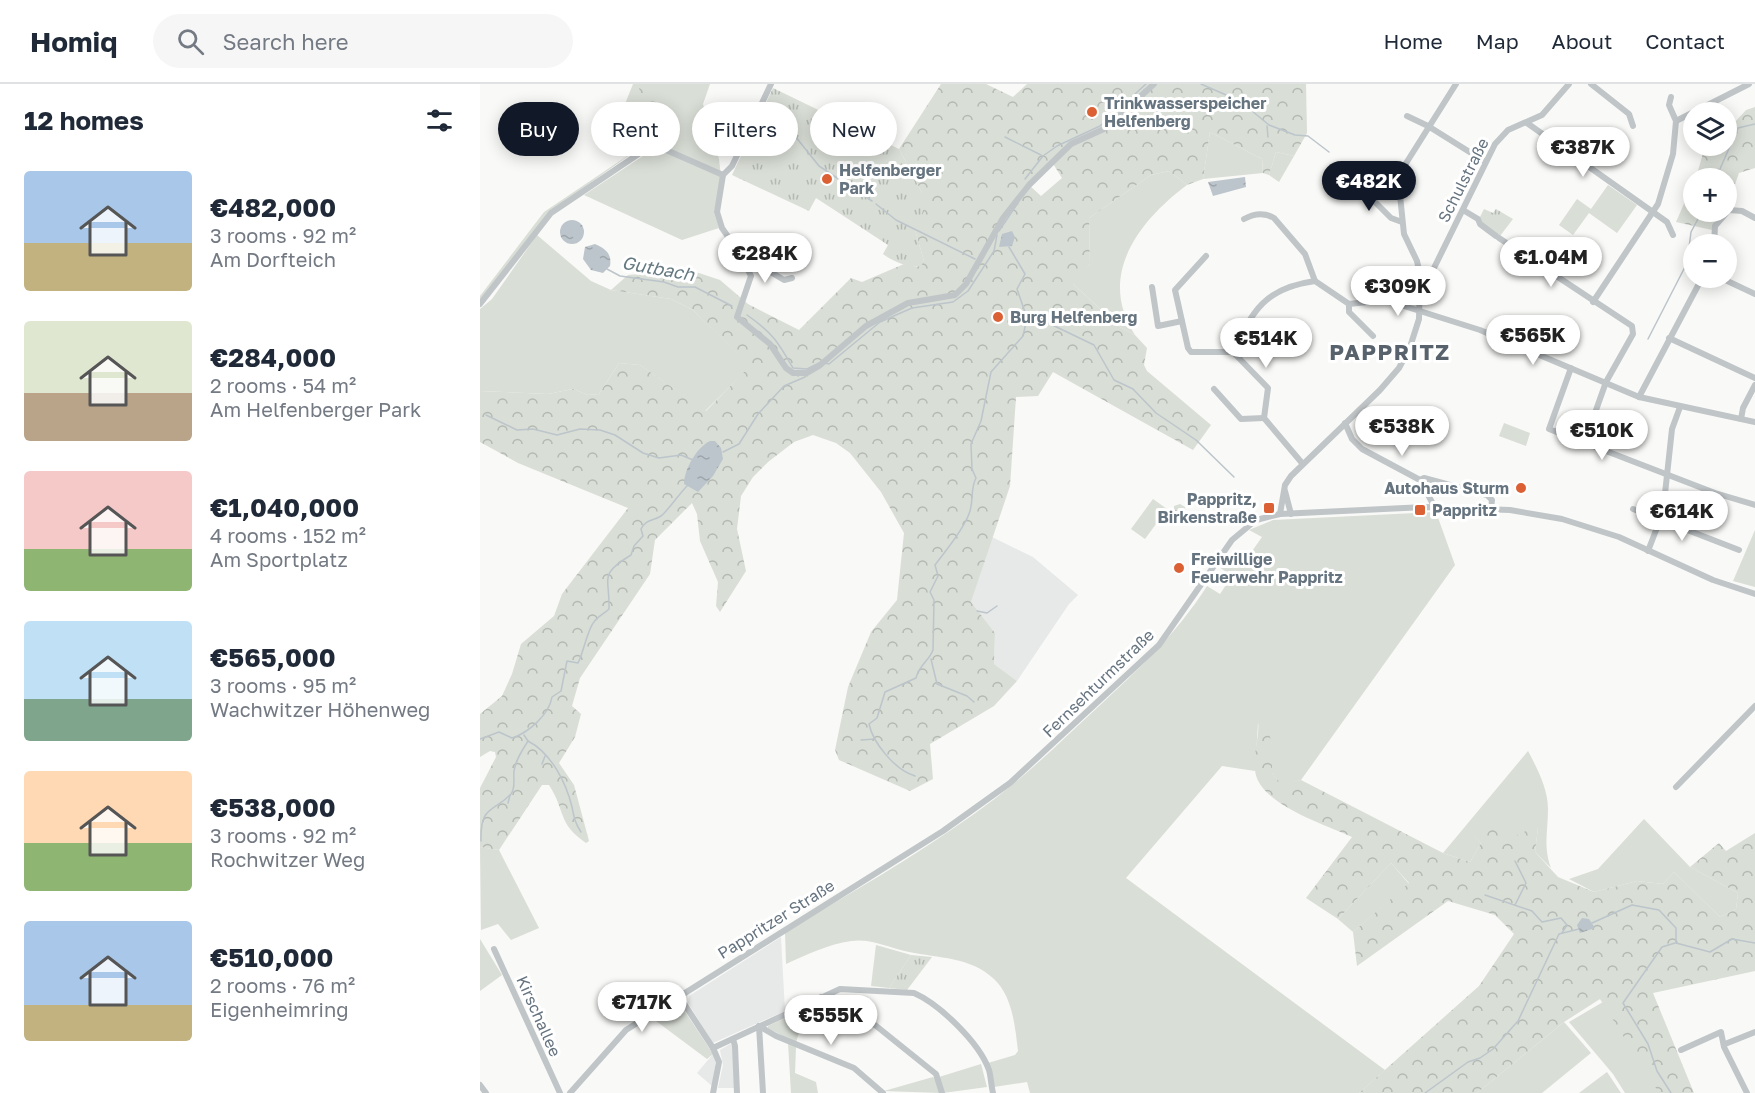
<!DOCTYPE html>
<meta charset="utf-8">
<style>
body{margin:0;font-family:"Golos Text",sans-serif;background:#f6f6f7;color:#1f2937;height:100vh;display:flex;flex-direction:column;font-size:22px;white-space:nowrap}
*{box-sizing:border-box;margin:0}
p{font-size:20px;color:#747a83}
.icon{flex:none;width:33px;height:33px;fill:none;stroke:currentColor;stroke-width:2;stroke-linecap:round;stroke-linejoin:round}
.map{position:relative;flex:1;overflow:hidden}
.sheet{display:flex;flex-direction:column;background:#fff;width:480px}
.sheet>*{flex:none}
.banner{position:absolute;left:18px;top:18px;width:570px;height:54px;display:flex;gap:12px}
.tools{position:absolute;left:1203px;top:18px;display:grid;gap:12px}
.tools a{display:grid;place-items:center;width:54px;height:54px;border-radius:50%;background:#fff;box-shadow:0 3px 15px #0003;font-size:30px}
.price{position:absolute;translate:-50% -51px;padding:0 14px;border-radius:21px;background:#fff;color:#222;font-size:20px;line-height:39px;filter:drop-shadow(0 2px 3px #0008)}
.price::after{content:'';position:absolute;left:50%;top:36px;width:18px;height:14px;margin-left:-9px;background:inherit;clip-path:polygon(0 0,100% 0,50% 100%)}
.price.current{background:#111827;color:#fff}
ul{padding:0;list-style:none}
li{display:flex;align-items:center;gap:18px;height:150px;padding:0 24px}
li span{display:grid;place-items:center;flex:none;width:168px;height:120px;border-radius:6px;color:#555}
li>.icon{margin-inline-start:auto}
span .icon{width:72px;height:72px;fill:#fffc;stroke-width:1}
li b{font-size:26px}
h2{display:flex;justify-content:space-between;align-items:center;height:72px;padding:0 24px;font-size:26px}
.pill{padding:0 21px;border-radius:27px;background:#fff;box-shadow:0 3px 15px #0003;font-size:21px;line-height:54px}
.pill.current{background:#111827;color:#fff}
header{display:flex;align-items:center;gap:36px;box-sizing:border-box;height:84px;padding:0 30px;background:#fff;border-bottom:2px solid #e0e1e3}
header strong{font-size:28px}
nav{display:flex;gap:33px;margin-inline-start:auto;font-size:21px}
.search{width:420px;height:54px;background:#f6f6f7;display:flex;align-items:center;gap:15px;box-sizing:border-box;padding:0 21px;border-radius:33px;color:#747a83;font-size:22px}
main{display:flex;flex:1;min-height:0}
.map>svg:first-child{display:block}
.built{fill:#e7e8e8}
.green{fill:#d9ded6}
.forest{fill:url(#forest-crowns);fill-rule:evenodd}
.park{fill:url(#park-tufts)}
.water{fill:url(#water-ripples)}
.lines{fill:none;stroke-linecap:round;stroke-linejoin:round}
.stream{stroke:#bcc5cb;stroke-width:1.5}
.minor{stroke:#c0c5c8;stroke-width:6}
.poi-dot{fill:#db6135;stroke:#fff;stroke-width:2}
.labels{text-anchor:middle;stroke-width:6;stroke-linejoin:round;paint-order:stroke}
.poi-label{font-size:16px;font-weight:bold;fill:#667480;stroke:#fff;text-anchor:start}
.street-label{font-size:16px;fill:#667480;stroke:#fff}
.water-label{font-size:18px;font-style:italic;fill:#657981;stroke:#fff}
.district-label{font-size:22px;font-weight:bold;letter-spacing:1.5px;fill:#57626c;stroke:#fff}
</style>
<header>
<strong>Homiq</strong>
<div class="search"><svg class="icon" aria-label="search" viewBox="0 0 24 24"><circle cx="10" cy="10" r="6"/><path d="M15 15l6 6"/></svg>Search here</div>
<nav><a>Home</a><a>Map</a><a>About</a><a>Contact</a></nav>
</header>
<main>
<section class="sheet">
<h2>12 homes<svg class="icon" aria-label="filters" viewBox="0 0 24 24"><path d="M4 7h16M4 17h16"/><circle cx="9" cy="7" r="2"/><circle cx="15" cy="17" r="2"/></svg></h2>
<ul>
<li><span style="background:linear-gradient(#a9c7e8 60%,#c2b280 0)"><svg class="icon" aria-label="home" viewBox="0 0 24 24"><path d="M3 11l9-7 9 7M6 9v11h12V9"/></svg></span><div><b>€482,000</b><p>3 rooms · 92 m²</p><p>Am Dorfteich</p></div></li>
<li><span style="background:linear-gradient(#dfe7d0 60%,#b9a48a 0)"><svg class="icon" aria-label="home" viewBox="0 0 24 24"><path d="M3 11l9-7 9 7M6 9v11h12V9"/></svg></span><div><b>€284,000</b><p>2 rooms · 54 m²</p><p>Am Helfenberger Park</p></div></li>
<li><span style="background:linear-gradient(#f6c9c9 65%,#8fb573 0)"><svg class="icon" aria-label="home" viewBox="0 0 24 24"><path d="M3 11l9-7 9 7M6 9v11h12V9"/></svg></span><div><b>€1,040,000</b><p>4 rooms · 152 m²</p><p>Am Sportplatz</p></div></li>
<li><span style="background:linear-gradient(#bfe0f5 65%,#7fa58c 0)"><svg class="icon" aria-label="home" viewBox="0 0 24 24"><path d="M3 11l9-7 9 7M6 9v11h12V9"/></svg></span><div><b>€565,000</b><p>3 rooms · 95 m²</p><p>Wachwitzer Höhenweg</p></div></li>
<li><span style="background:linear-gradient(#ffd9b3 60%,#8fb573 0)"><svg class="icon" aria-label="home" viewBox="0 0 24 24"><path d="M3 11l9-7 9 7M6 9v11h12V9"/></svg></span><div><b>€538,000</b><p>3 rooms · 92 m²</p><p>Rochwitzer Weg</p></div></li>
<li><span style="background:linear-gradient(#a9c7e8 70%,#c2b280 0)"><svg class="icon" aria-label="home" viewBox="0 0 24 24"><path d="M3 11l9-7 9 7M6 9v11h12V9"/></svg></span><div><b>€510,000</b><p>2 rooms · 76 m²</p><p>Eigenheimring</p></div></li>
</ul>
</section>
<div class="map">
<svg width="1275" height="1009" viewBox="0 0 1275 1009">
<defs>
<pattern id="forest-crowns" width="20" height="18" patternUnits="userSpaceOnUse" patternTransform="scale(1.5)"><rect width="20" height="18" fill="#d9ded6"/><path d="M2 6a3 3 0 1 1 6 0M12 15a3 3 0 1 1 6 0" fill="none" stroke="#b4b9b3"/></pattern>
<pattern id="park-tufts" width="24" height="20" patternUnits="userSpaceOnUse" patternTransform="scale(1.5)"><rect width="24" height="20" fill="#d9ded6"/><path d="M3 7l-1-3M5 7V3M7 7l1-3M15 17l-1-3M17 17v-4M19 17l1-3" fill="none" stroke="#b4b9b3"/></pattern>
<pattern id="water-ripples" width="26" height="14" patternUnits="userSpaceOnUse" patternTransform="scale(1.5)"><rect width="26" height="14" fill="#bcc5cb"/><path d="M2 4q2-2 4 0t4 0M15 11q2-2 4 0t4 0" fill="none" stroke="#9da5aa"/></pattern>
</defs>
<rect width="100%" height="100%" fill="#f9f9f7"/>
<g class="built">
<path d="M512,453L553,473L598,511L589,520L537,597L514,580L515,549L491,518Z"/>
<path d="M301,853L305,927L233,959L208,919L209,912Z"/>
<path d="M250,960L253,962L256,1004H238L243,981L240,966Z"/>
<path d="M233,970L236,976L232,1002L217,989Z"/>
</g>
<g class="green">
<path d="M153,0H230L223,20L239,75L241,93L234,129L239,144L202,156L104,111L172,66L177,59L137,40Z"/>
<path d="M730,48L782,75L783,89L723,95Z"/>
<path d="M162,62L67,130L0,217V212L64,128Z"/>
<path d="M796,68L814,72L799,98L789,91Z"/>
<path d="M689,87L707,101C660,136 616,191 655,251L640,243L592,199L610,180L609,134L671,91Z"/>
<path d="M1128,101L1157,121L1137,149L1109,129L1093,151L1079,141L1097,115L1111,125Z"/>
<path d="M57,151L111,197L131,206L191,215L213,226L271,282L225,327L160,281L139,279L119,310L108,311L93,305L68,310L0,307V225L12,215Z"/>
<path d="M1024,339L1050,349L1046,362L1019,352Z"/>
<path d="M673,415L687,425L665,455L651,445Z"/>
<path d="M956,428L975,481L821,696L802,702L792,689V660L778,639L775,687L742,682L646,794L905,986L879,1009H550L547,998L514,1003L508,979L535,971L538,967C535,943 533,913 514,895C491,873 458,874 429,868C409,864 391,854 371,857C349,860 326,871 306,880L305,848C369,810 434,773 494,730C539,699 578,660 618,623C659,585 697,549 727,502L740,510L752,492L739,483L748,470L763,480L782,453L769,446L793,436Z"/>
<path d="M1275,446V503L1253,497Z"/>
<path d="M1048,667C1057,684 1068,705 1068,725C1068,747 1063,763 1071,784L1055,768L1058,743L1039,752L989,745L1001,759L990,778L963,769Z"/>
<path d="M1164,735L1210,783L1258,809L1256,825L1240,833L1194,788L1183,800L1157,797L1114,808L1089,795L1118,785Z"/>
<path d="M0,763L19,766L59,844L31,856L18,840L1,846Z"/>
<path d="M911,779L929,800L873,848L858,835Z"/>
<path d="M0,855L22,891L0,907Z"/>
<path d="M396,861L431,871L409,904L391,902Z"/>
<path d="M1123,918L1180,1009H1145L1133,990L1089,938Z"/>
<path d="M190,923L204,926L233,970L227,975L172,934Z"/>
<path d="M318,928L316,934L322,937L316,959L288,944V942Z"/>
<path d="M1084,938L1111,969L1062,1009H997Z"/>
<path d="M308,959L316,963L315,989L336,998L338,1009H311Z"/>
<path d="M501,980L507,1003L463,1009L459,993Z"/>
<path d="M1127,988L1141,1009H1099Z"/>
<path d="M453,993L457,998L460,1009L404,1007Z"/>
</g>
<g class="forest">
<path d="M166,0H181V37L176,46L167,45L160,34L163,19L159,4Z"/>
<path d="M461,0H506L533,13L547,0H826L827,49L814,72L796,68L789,91L783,89L782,75L730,48L723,95L707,101L689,87L671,91L609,134L610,180L593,200L640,243L655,251L667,264L664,281L667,287L731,341L713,366L573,288L558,312L536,313L530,402L491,518L515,549L514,580L537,597L514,622L450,660L453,695L430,707L359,676L355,666L368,603L391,548L417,516L424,449L401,408L370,369L356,359L333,351L314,358L288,378L273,393L261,412L257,445L266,487L240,528L236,522L238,498L220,457L217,430L212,419L175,456L170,490L100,594L92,622L101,630L95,653L79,679L94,701L109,757L106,759C77,739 86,727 69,701H62L19,766L0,763V704L16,673L15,668L10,667L0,673V630L22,612L32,590L41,560L74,532L82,510L148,424L38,379L0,358V307L68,310L93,305L108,311L119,310L139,279L160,281L226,327L270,282L213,226L191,215L131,206L148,191L194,187L219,189L240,196L268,220L319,246L371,194L382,198L424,180L437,183L444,177L435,146L442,109L419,65ZM572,78L582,94L561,112L549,101Z"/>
<path d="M1275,23V84L1259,89L1247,123L1246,94H1216L1225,62H1246L1247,39L1255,38L1266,26Z"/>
<path d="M1213,99L1214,128H1243L1232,146L1196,138Z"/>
<path d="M778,635H785L792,660V689L802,701L821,696L963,769L990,778L1001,759L988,745L992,741C1008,738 1027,741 1039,752L1052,742L1058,743L1055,768L1078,793L1114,808L1157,797L1183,800L1194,788L1240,833L1256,825L1258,809L1210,783L1239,759L1246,767L1275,749V887L1173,909L1214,1009H1179L1120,915L1084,938L997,1009H879L999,902L1034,850L1015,831L968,817L877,882L873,848L929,799L911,779L858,835L826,814L872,753C844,740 778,720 775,686C773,669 780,652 778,635Z"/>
</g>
<g class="park">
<path d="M293,4L419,65L442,109L445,125L435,146L444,177L441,182C430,185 412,177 403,170L408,161L336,114L329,127L252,91Z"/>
<path d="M1004,125L1013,129L1016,125L1033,135L1020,152L1003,140L1000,133Z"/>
<path d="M700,420L705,423L706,430L699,441L687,435L694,430V422Z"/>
<path d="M431,871L452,873L427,906L409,904Z"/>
</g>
<g class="water">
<path d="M891,89L898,101L893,108L884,102Z"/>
<path d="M765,93L766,103L733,112L728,98Z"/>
<circle cx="92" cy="148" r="12"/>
<path d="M532,147L535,153L532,162L519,163L522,150Z"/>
<path d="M115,160C126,165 132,170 130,182L123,189L111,186L103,175L105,163Z"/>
<path d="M230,357H235L241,364L243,375L233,392L218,408L204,400C204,385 217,363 230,357Z"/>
<path d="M1102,834L1109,835L1115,844L1100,849L1097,841Z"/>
</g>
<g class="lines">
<g class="stream">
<path d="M721,0L760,17L789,41L815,51L828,52L849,68"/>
<path d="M288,28L311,48"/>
<path d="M787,42L788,53"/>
<path d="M315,52L339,82L392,117"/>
<path d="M525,53L561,71"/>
<path d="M1236,94L1258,44L1275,40"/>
<path d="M545,95L563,72L577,62L620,42L666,0"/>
<path d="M396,120L416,136L495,175"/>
<path d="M1221,129V128"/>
<path d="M519,147L538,119"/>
<path d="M127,185L140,192L184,198L198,203H215L252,222"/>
<path d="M267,231C293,249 298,258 313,284L327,285"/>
<path d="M549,234L562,236L614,261L634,296L653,305L676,329L716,356L754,393"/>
<path d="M1168,255L1207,179L1211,148L1219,133"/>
<path d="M345,279L349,280L400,238L432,224L473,218L488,207L514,167L517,151"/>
<path d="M327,285L341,278"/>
<path d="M6,331L37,346L53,345L77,351L100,345L120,346L135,351L163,369L179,374L201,371L213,376"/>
<path d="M243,368L259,360L278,330L304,302L325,293L326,290"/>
<path d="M497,527L507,529L517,522"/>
<path d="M451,575L457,600L487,612L494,618"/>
<path d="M0,655L19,648L32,654C48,649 69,631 72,613L81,607L87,577L98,579C103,570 108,544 114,538C117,533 125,529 129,525C130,493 118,491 151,471L154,462L163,452L161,445C166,435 173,437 181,432C185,430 200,409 207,402"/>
<path d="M381,656L395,655"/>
<path d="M48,657C71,669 86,698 92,723C94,733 95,739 101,748"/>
<path d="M62,680L65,672"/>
<path d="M435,692C415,686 393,659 389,640L397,634L405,608L436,594C439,581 449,577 453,566L454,516L450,508L458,492L455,481C466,466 482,448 489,430C494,418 490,405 496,394L492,385L491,360L501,337L511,288L543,252L547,234L537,205L545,190L529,163"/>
<path d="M28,719L30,711"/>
<path d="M1,757C0,721 13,729 31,710C36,704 33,693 34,687C36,675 42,667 48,657L44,651"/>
<path d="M1005,811L1052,827L1062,838L1081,834L1087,841L1082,849"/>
<path d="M1035,821L1046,799L1035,777"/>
<path d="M1112,839L1152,821L1179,826L1196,844V859L1230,868L1252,855L1275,859"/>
<path d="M945,1009L988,978L1000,974L1013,965L1038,937L1079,850L1099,845"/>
<path d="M1191,1009L1177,987L1168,960L1143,919L1182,863L1195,859"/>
</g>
<g class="minor">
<path d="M291,0L252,82L243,91L237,128L242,144L260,170L271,192L257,233L290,260L306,284L313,289H327L339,282L386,242L428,219L475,211L486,200L523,134L549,101L591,60L626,44L674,0"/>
<path d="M1111,0L1149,30L1153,42"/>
<path d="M927,32L948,42L1004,77"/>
<path d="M1196,37L1269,0"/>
<path d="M1047,39L1187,138L1193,151"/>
<path d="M854,102L884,107L911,134L922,138"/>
<path d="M983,126L998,135L1000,140L1016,152"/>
<path d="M764,135C773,130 784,128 794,134L825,170L835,197"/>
<path d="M1019,154L1152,242L1153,250L1126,298L1105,357"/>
<path d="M1234,160L1235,142L1249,126L1262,127L1275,134"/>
<path d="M261,170L304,196L312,194"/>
<path d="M726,172L695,206L708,264L711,268H753"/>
<path d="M940,191L952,188L1015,60L1028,46L1062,31L1089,0"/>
<path d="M1241,194L1275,210"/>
<path d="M672,203L678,242L702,237"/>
<path d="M1113,218L1178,120L1193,70L1196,37L1189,21L1191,13"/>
<path d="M0,220L71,129L166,65L177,62L243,91"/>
<path d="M869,220V228L893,252"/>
<path d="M1189,254L1275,294"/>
<path d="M1091,284L1069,345L1235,409L1275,421"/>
<path d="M734,305L761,335L784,334"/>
<path d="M1159,313L1222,194"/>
<path d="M1261,335L1263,324L1275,301"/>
<path d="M865,339L872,355L882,365L940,396L954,422"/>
<path d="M822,379L784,334L788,304L753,268C773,226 785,204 835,197L869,220L905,216L1000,246L1159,313L1275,338"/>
<path d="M940,396L944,394L1007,411L1012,416L1011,424"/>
<path d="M805,407L811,430"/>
<path d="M1153,425L1259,466"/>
<path d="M800,430L805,401L811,392L900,306L919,284L930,263L939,235L940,191L937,177L924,150L918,92L976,0"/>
<path d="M1168,467L1183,428L1192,345L1200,323"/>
<path d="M1196,703L1275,622"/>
<path d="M14,865L80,1009"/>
<path d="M199,912L233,964L360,905L434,909C459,920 499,958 509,986C511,993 511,1001 513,1009"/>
<path d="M341,913L347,920L395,941L456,990L462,1009"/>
<path d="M279,942L296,952L374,984L403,1009"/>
<path d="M279,942L283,1009"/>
<path d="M253,955L255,962L257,1009"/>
<path d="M1245,960L1275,948"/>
<path d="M1201,966L1241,948L1244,963L1267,1009"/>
<path d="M0,1001L6,1009"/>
<path d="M90,1009L146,946L463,747L530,699L679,561L752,456L776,436L800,430L945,423L1030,426L1082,435L1139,453L1233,496L1275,510"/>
<path d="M233,1009L239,978L233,964"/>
</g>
</g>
<g class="poi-dot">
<circle cx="612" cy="28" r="6"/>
<circle cx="347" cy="95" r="6"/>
<circle cx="518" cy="233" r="6"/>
<circle cx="1041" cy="404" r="6"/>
<rect x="783" y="418" width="12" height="12" rx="3"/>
<rect x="934" y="420" width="12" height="12" rx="3"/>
<circle cx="699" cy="484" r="6"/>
</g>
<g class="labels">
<g class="poi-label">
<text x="624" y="25">Trinkwasserspeicher<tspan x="624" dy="18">Helfenberg</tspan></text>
<text x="359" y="92">Helfenberger<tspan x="359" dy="18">Park</tspan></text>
<text x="530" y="239">Burg Helfenberg</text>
<text x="1029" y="410" text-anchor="end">Autohaus Sturm</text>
<text x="777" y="421" text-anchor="end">Pappritz,<tspan x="777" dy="18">Birkenstraße</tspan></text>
<text x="952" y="432">Pappritz</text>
<text x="711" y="481">Freiwillige<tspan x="711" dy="18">Feuerwehr Pappritz</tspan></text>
</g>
<g class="street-label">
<text transform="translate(983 96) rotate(-63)" y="6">Schulstraße</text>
<text transform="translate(618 599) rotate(-44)" y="6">Fernsehturmstraße</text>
<text transform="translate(296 835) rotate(-32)" y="6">Pappritzer Straße</text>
<text transform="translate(59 932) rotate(66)" y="6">Kirschallee</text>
</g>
<g class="water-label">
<text transform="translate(178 185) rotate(10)" y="6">Gutbach</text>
</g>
<g class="district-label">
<text x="910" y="276">PAPPRITZ</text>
</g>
</g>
</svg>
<div class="tools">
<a><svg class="icon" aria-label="layers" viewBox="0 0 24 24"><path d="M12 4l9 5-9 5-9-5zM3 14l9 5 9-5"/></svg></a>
<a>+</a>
<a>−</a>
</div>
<b class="price" style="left:1103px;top:94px">€387K</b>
<b class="price current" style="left:889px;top:128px">€482K</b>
<b class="price" style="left:285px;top:200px">€284K</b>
<b class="price" style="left:1071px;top:204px">€1.04M</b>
<b class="price" style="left:918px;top:233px">€309K</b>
<b class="price" style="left:1053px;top:282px">€565K</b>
<b class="price" style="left:786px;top:285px">€514K</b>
<b class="price" style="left:922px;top:373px">€538K</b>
<b class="price" style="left:1122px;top:377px">€510K</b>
<b class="price" style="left:1202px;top:458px">€614K</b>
<b class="price" style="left:162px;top:949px">€717K</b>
<b class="price" style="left:351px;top:962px">€555K</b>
<div class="banner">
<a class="pill current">Buy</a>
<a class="pill">Rent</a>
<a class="pill">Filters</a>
<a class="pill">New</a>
</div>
</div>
</main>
